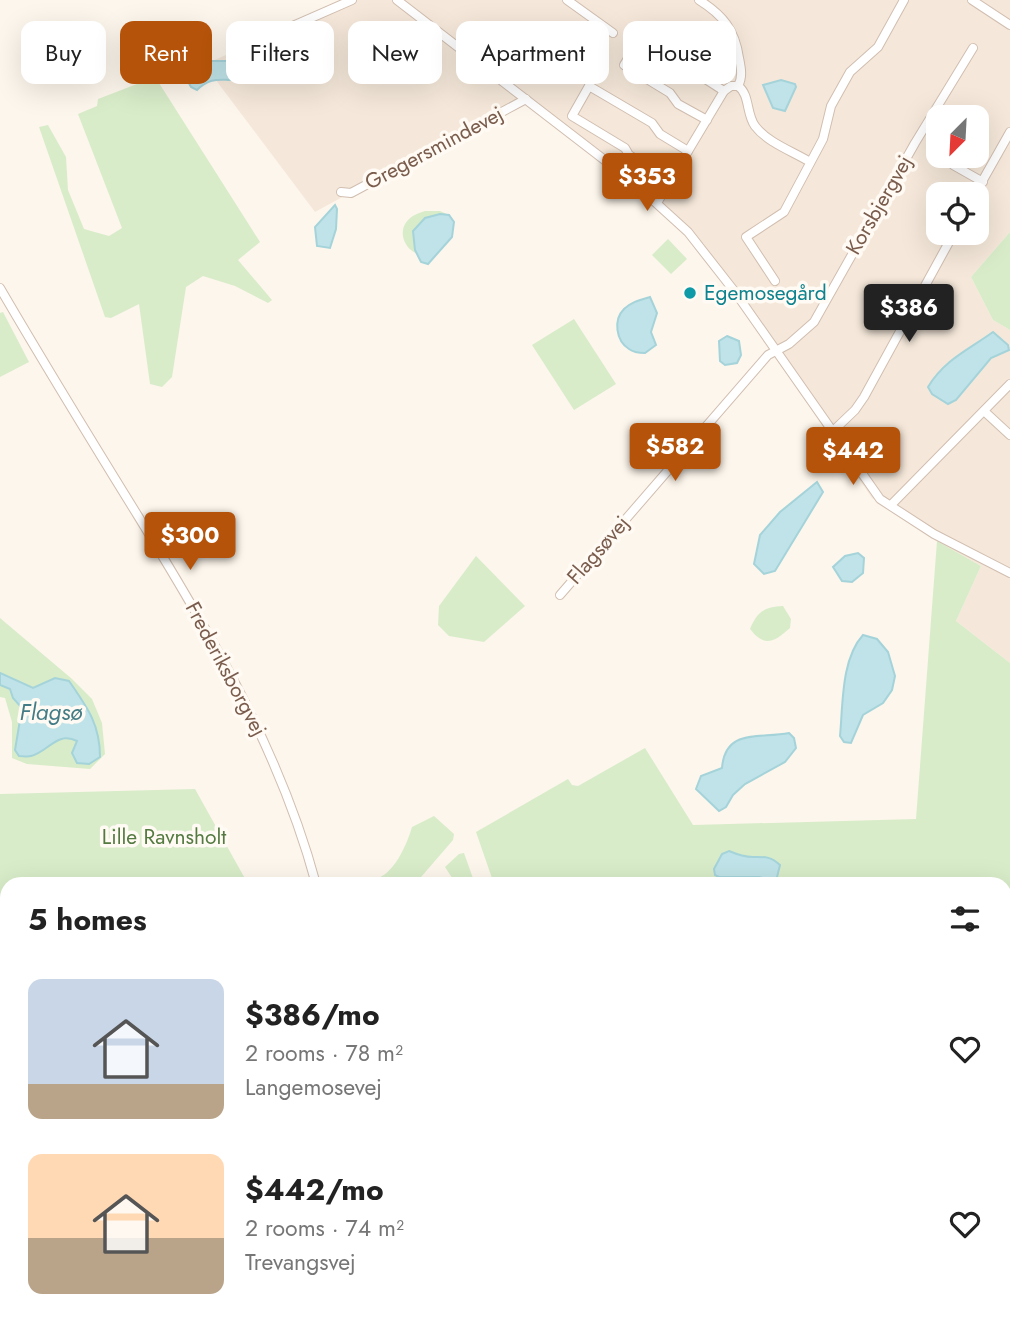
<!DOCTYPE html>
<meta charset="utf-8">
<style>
body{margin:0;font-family:Jost,sans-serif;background:#f2f2f2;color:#222;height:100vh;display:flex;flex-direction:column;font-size:26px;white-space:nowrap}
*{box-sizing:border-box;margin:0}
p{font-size:23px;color:#767676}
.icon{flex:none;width:38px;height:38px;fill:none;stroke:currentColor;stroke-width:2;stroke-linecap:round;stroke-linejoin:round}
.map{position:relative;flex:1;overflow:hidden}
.details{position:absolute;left:0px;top:877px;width:1012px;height:450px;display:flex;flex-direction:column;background:#fff;border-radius:21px 21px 0 0;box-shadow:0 7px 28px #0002}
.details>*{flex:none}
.banner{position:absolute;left:21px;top:21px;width:970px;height:63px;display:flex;gap:14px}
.needle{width:46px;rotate:204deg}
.controls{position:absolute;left:926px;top:105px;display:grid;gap:14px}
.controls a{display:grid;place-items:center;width:63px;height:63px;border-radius:14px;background:#fff;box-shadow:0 7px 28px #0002;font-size:35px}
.price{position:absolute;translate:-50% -60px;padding:0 16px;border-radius:7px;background:#b45309;color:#fff;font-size:23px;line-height:46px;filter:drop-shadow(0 2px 4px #0008)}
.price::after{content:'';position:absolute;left:50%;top:42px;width:21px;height:16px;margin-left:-10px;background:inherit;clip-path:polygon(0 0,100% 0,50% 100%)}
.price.selected{background:#222;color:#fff}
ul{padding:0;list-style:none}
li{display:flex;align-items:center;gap:21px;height:175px;padding:0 28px}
li span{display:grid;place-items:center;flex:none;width:196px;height:140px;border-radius:14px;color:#555}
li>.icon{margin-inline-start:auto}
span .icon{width:84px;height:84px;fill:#fffc;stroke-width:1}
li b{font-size:30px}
h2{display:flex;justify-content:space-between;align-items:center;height:84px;padding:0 28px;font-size:30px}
.tag{padding:0 24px;border-radius:14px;background:#fff;box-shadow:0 7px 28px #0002;font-size:24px;line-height:63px}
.tag.selected{background:#b45309;color:#fff}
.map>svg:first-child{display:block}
.residential{fill:#f5e8da;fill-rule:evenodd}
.green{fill:#d8ecc9}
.water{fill:#bfe3e8;stroke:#a5d3da;stroke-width:2}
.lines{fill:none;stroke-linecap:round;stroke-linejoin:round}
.stream{stroke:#a5d3da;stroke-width:2}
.minor-casing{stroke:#d1beb0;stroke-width:10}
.highway-casing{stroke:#dad1cd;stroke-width:15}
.minor{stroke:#fff;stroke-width:8}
.highway{stroke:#f7b7a3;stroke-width:12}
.culture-dot{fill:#0f9aa8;stroke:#fffaf3;stroke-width:2.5}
.labels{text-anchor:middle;stroke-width:7;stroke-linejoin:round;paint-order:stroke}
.street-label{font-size:21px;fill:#7a5c4d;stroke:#fffaf3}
.culture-label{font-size:21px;fill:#0d838f;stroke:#fffaf3;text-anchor:start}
.park-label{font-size:21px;fill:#537a41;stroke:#fffaf3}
.water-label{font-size:23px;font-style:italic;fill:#437c86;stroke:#fffaf3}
</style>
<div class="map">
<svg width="1010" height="1326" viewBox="0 0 1010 1326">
<rect width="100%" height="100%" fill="#fdf6ec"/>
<path class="residential" d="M354,0H1010V232L971,277L993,320L1010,330V663L956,621L981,566L937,541L872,498L711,264L656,204L523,98L315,212L215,79L225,78L230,61H212ZM938,117H976V156H938ZM938,194H976V233H938Z"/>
<g class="green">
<path d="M150,79L159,83L260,242L238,260L272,300L268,303L235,286L203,276L186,287L172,377L162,387L150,384L139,304L111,318L105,317L39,127L48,125L66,157L68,190L84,229L109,236L122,228L78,114L97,106L98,99Z"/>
<path d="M425,211H440L449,215C432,213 424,219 414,231L416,253C404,248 397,230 409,219C413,215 419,213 425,211Z"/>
<path d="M1010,232V330L993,320L971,277Z"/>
<path d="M668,239L687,259L671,274L652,255Z"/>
<path d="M3,312L29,362L0,377V313Z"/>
<path d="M574,319L616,384L574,410L532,345Z"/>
<path d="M937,541L981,566L956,621L1010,663V1326H554L557,1320H1004V884H494L476,832L568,779L572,785L578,786L645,748L693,825L916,819Z"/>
<path d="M476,556L525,606L484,642L449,636L438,625L439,606Z"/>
<path d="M783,606L791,619L790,628C774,642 765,648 750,629C757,611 765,607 783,606Z"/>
<path d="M0,618L72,679L92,699L102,723L105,754L90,769L27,764L12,758V722L5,698L0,697V685L10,689L13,698L22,708L15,750L32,756C46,747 60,734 77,741L89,764L55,678L33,688L0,673Z"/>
<path d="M195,789L248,884H7V1128L0,1117V794Z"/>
<path d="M434,816L454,834L453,840L415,884H326C334,880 339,882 347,882C356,881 366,881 375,879C394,875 407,844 412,827Z"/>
<path d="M464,853L475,884H456L445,867L459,854Z"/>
<path d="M0,1197L7,1208V1320H75L79,1326H0Z"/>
<path d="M129,1320H338L337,1326H134Z"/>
</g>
<g class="water">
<path d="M212,61H230L239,63L248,71L246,77C227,85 215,72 197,90L191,87L184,74L190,69Z"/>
<path d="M781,80L795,84L796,87L785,111L773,108L763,85Z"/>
<path d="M335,205L337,209L336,229L330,248L317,246L315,227Z"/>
<path d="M440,214L449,215L454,222L452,237L428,264L421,262L415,250L413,231L425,218Z"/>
<path d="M650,297L657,313L651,332L656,345L645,353C641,353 633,352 629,349C616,341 613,320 624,309C631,302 640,300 650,297Z"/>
<path d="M993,332L1008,345L1009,350L991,358L956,400L948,404L932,394L928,387C944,360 968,350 993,332Z"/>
<path d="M727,336L739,341L741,355L737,363L725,365L720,361L719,341Z"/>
<path d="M817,482L823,492L775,571L764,574L754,564L760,535L780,512Z"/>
<path d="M858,553L864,558L863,573L852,582L842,581L833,567L845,556Z"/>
<path d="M863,635L877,639L888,652L895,676L892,690L883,703L863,715L851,743L844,742L840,736C843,705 841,659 863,635Z"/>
<path d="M0,673L33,688L55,678L69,681C87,707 100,724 100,757L89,764L77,763L72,753L77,741C57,731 48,752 31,756C27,757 23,756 19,756L15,750L22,708L13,698L10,689L0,685Z"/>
<path d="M789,733L794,738L796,748L785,762L745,784L733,795L726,807L719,811L696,789L701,776L722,768C725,728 759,739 789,733Z"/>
<path d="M729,851C736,854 745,857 753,857C765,857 770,856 780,865L777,877L774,881L759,877H719L715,875L714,869L722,854Z"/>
</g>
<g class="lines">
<path class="stream" d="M218,1324L221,1320"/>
<g class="minor-casing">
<g id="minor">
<path d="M397,0L633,182L688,232L735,292L880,499L934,534L1010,573"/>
<path d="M567,0L613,33"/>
<path d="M699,0C723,15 735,30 739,58C741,68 743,77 738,86"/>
<path d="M972,0L1010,25"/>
<path d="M247,46L352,0"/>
<path d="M738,86C750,94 746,114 755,126C768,143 792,151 810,162"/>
<path d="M707,120L678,104L670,93L624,65L642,36L687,63L696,73L724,91"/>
<path d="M953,165L983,182"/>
<path d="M671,181L629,155L625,148L572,116L589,86L652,123L660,134L688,151"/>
<path d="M341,192L351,193L526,99"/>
<path d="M975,194L1010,132"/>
<path d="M657,203L724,91L731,86H738"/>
<path d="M775,281L746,237L784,212L823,139L831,106L850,72L878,47L904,0"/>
<path d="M0,288C45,365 91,440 138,516C210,633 280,750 316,884"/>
<path d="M984,411L1010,435"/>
<path d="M833,431L855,410L864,397L954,233"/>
<path d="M891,505L1010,384"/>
<path d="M560,595L768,355L789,344L814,322L915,143L973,48"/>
<path d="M341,1326L342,1320"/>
<path d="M349,1326L350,1320"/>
</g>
</g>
<g class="highway-casing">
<g id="highway">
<path d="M0,1137L7,1149"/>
<path d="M0,1176L7,1187"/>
<path d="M89,1320L93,1326"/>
<path d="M113,1320L118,1326"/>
</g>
</g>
<use href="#minor" class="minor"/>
<use href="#highway" class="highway"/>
</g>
<circle class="culture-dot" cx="690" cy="293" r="7"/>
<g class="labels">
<g class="street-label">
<text transform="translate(434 148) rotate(-28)" y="7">Gregersmindevej</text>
<text transform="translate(879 205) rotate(-60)" y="7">Korsbjergvej</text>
<text transform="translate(598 550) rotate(-49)" y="7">Flagsøvej</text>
<text transform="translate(226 669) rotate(62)" y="7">Frederiksborgvej</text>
</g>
<g class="culture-label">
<text x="704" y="300">Egemosegård</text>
</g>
<g class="park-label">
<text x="164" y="844">Lille Ravnsholt</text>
</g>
<g class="water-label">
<text x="51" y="720">Flagsø</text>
</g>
</g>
</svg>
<div class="controls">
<a><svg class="needle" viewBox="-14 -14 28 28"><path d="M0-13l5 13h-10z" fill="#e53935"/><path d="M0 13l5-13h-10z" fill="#767676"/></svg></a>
<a><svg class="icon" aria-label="locate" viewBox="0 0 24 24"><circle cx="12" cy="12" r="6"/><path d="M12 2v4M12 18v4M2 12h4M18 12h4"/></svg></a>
</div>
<b class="price" style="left:647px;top:213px">$353</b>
<b class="price selected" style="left:909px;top:344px">$386</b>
<b class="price" style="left:675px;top:483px">$582</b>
<b class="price" style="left:853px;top:487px">$442</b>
<b class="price" style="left:190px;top:572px">$300</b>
<div class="banner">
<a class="tag">Buy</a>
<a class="tag selected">Rent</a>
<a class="tag">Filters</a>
<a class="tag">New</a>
<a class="tag">Apartment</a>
<a class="tag">House</a>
</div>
<section class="details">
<h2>5 homes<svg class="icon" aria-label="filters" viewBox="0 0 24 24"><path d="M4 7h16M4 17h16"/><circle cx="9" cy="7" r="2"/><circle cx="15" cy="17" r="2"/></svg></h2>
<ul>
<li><span style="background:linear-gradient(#c9d6e8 75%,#b9a48a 0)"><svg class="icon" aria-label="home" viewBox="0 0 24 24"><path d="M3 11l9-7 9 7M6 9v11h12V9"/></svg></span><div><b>$386/mo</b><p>2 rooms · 78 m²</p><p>Langemosevej</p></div><svg class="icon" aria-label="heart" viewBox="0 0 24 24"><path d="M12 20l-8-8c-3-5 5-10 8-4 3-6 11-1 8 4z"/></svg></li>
<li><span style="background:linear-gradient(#ffd9b3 60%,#b9a48a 0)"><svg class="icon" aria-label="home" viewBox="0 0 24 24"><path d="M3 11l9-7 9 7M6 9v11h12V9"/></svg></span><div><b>$442/mo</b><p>2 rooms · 74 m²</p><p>Trevangsvej</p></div><svg class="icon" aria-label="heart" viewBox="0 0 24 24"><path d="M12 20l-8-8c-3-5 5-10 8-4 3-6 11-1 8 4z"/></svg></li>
</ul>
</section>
</div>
